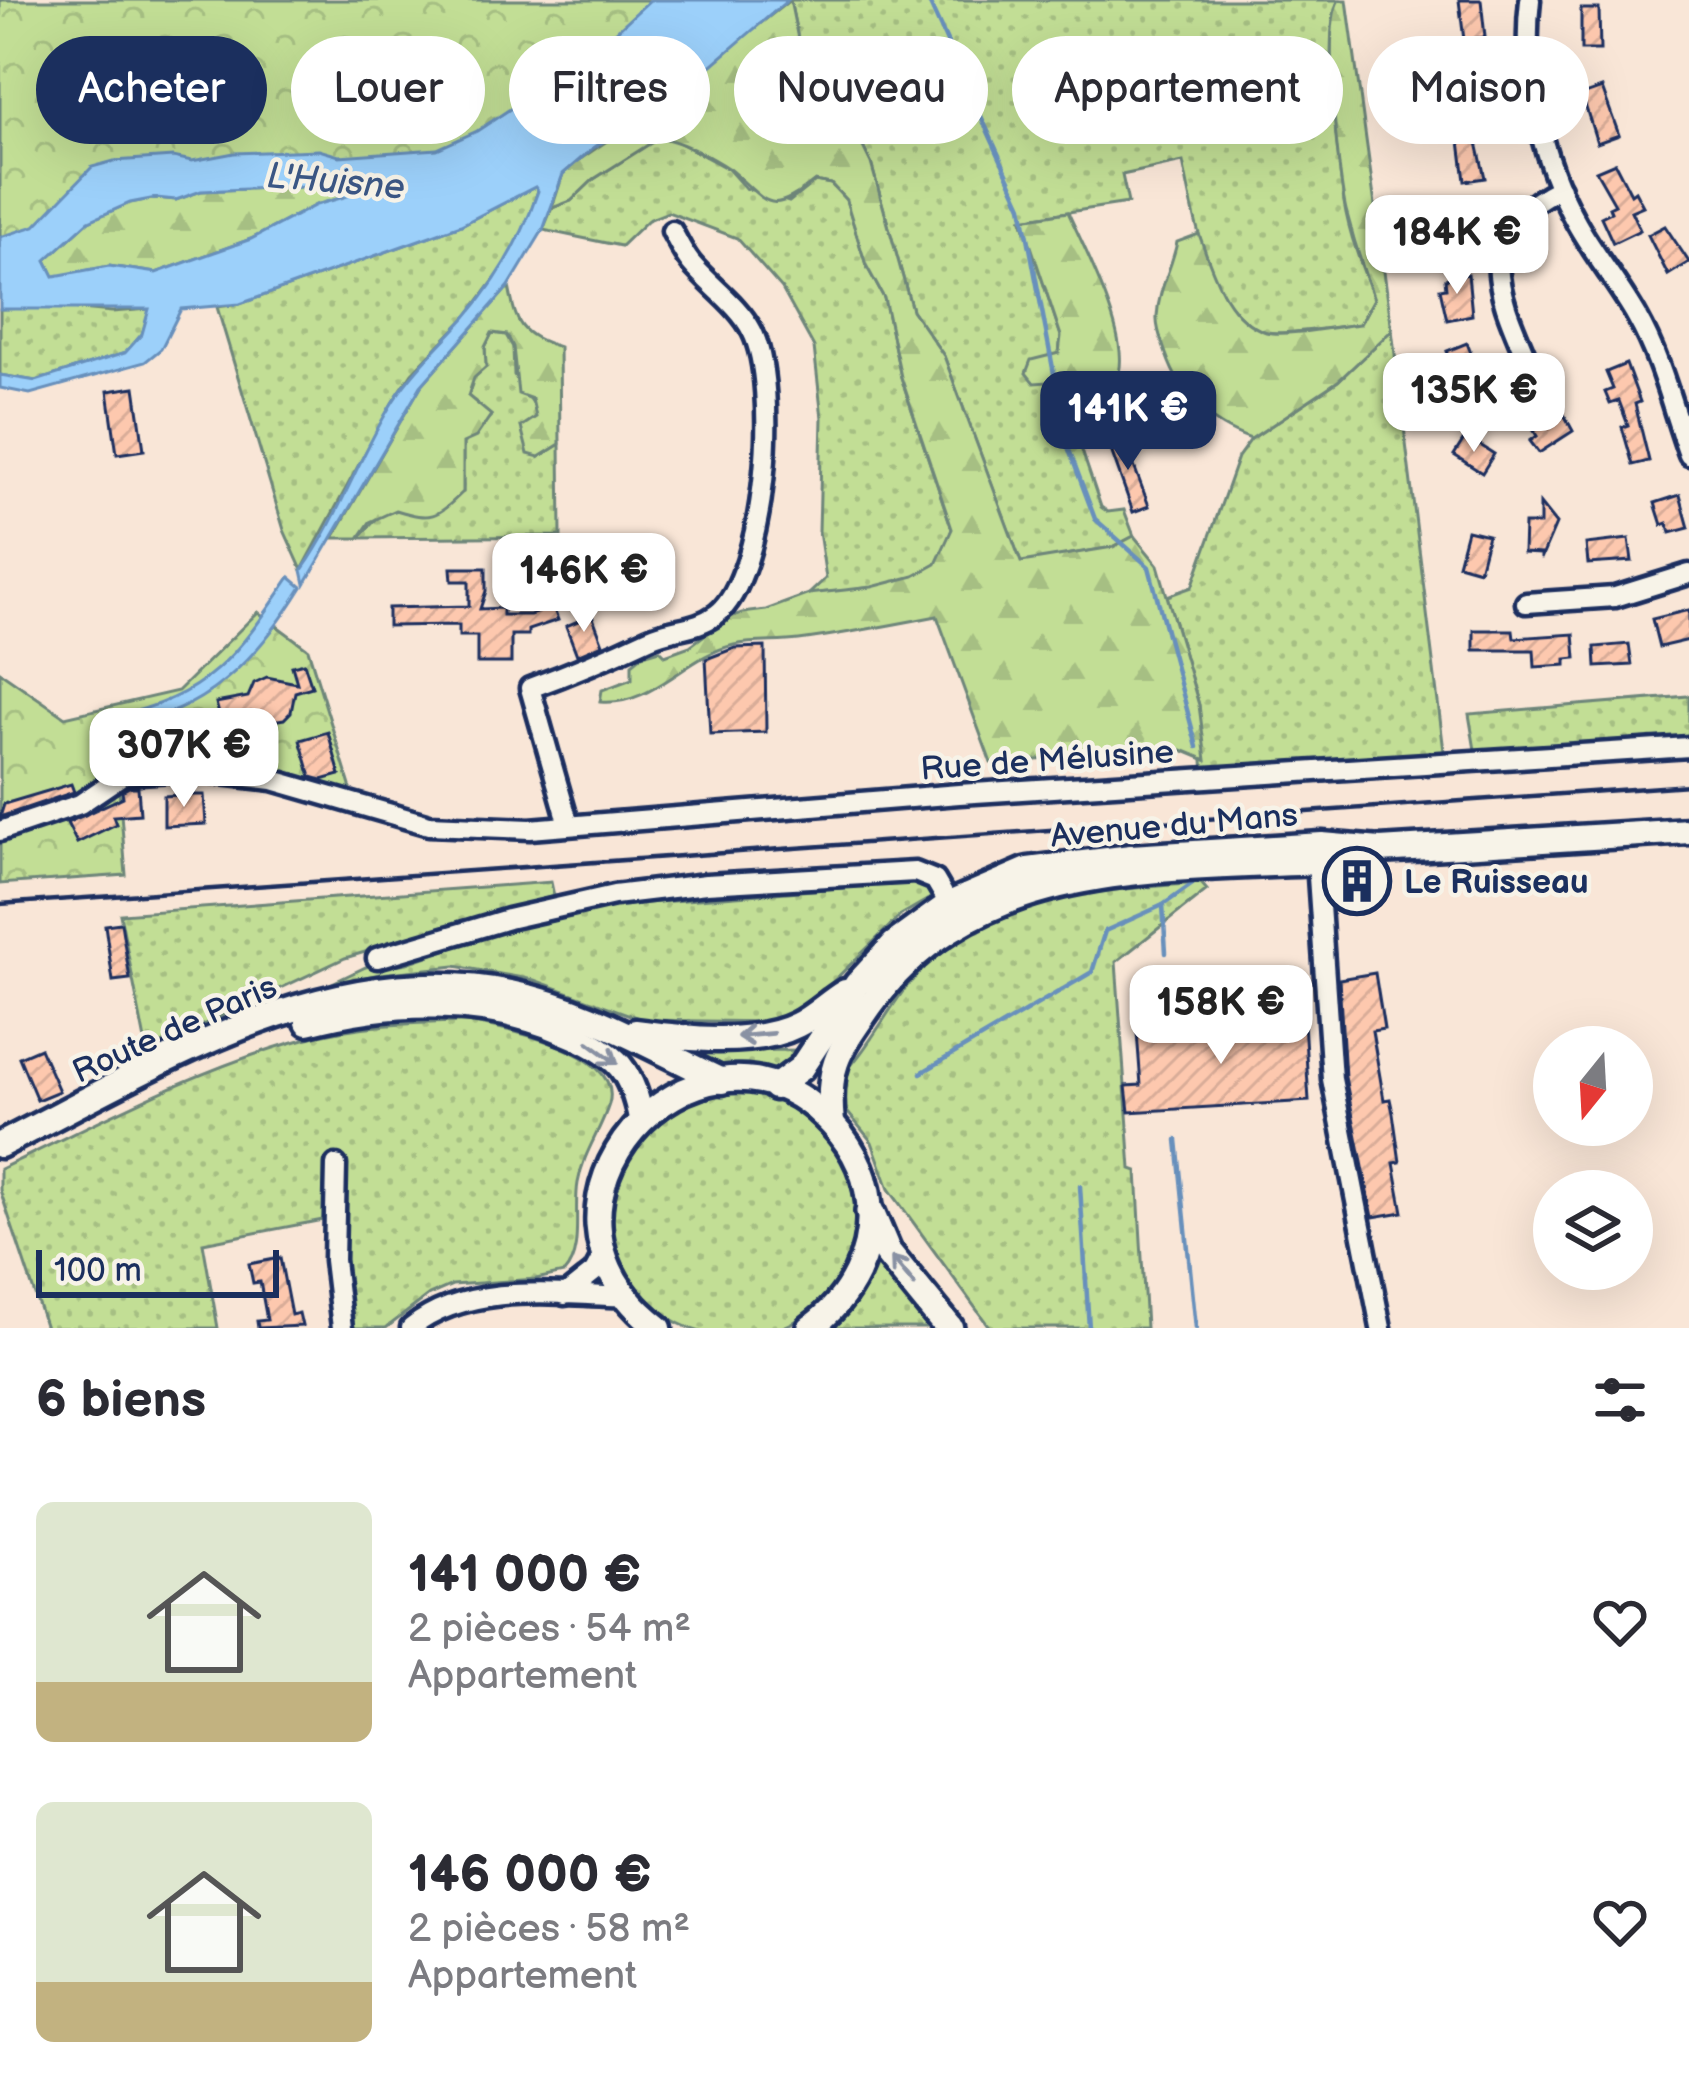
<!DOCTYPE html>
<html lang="fr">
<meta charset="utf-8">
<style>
body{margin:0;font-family:"Balsamiq Sans",sans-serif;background:#f2f2f3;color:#2b2b33;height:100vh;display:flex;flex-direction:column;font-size:45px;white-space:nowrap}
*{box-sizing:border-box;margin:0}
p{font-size:39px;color:#7c7c81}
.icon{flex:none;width:66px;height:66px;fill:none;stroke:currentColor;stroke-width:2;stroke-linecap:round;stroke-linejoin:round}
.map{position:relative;height:1328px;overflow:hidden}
.side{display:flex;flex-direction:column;background:#fff;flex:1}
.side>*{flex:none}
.hud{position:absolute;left:36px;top:36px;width:1617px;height:108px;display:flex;gap:24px}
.needle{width:78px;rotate:198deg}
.buttons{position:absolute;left:1533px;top:1026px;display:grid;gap:24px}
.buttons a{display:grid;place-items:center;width:120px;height:120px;border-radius:50%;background:#fff;box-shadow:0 12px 48px #0002;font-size:60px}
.scale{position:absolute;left:36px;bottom:30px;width:243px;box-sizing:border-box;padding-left:12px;border:6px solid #1b2f5e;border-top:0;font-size:33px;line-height:42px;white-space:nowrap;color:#1b2f5e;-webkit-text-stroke:9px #f7f3e8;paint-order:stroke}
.price{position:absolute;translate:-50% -102px;padding:0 27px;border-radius:24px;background:#fff;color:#222;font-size:39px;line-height:78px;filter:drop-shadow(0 3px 6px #0008)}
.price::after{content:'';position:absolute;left:50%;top:72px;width:36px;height:27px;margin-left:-18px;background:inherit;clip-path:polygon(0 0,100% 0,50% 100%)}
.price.current{background:#1b2f5e;color:#fff}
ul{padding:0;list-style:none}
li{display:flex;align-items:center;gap:36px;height:300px;padding:0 36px}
li span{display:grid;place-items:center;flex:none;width:336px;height:240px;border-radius:18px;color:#555}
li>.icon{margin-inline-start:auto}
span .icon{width:144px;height:144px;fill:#fffc;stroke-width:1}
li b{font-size:51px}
h2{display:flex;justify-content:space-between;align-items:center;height:144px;padding:0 36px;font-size:51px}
.pill{padding:0 42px;border-radius:54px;background:#fff;box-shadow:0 12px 48px #0002;font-size:42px;line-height:108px}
.pill.current{background:#1b2f5e;color:#fff}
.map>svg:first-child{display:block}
.grass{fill:url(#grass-dots);stroke:#6e867a;stroke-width:3}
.forest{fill:url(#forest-firs);stroke:#6e867a;stroke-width:3}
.park{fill:url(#park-crowns);stroke:#6e867a;stroke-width:3}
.water{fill:#9cd0fa;stroke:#6890bc;stroke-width:3;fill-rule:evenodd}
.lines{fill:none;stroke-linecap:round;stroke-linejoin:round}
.stream{stroke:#6890bc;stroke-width:4.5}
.building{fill:url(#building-hatch);stroke:#1b2f5e;stroke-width:3}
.minor-casing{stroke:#1b2f5e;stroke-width:27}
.major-casing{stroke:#1b2f5e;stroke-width:33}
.highway-casing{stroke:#1b2f5e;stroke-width:36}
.minor{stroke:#f7f3e8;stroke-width:18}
.major{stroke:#f7f3e8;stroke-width:24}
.highway{stroke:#f7f3e8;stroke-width:27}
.rail{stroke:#1b2f5e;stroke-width:4.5}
.oneway{stroke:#8991a3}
.labels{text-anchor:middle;stroke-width:9;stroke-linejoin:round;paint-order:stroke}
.street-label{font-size:33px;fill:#1b2f5e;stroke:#f7f3e8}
.poi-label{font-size:33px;font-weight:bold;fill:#1b2f5e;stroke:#f7f3e8;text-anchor:start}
.water-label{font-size:36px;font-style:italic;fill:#3b5785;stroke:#f7f3e8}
</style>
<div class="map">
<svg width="1689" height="1328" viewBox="0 0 1689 1328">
<defs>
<pattern id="grass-dots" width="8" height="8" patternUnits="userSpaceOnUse" patternTransform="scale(3)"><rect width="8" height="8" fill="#c2de95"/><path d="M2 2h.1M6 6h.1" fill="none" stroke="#a6bf83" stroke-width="1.8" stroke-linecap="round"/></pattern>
<pattern id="forest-firs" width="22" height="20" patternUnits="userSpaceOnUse" patternTransform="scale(3)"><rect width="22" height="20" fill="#c2de95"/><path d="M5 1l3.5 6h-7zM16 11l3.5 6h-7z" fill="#a6bf83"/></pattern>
<pattern id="park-crowns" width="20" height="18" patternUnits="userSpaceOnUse" patternTransform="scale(3)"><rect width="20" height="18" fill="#c2de95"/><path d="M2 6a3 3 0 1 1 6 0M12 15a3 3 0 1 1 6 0" fill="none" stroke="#a6bf83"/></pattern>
<pattern id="building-hatch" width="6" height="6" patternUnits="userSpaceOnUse" patternTransform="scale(3)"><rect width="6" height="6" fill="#fdc8ae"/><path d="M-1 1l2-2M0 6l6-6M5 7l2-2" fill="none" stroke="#d8ac98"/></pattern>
</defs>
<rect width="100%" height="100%" fill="#f9e6d7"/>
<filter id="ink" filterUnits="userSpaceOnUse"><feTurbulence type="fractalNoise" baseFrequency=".00833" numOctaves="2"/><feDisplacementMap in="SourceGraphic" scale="24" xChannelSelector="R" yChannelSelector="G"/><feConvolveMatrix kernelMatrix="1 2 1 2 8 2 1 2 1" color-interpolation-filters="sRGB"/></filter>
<g filter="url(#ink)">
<g class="grass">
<path d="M790,0H1339C1321,26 1339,165 1344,202C1349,234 1362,268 1374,299L1360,324C1340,326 1282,336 1267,332C1208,315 1194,213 1183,162L1122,175L1128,203L1022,219L1061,336L1059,353L1047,358L1048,383L1062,380L1067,401L1103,393L1112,429L1078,439L1101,507L1108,512L1124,510L1134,536L1113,547L1021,563L944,356L912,310L871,163L847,114L799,44Z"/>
<path d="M659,137L671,138L728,169L745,188L789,202L815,181L831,184L846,200L866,265L884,298L901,377L952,529C948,540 945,555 937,564C911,589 843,590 809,594L826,578L819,532L822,418L814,347L782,289L737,238L668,212L648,220L621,246L543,230L552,208L571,201L594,179Z"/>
<path d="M535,187L538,190L524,234L501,271L468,315L412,373L392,403L302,570L284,530L217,307L240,304L461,225Z"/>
<path d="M60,307L112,312L150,309L142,334L126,353L36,381L0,375V309Z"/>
<path d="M1392,330L1445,759L1204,774L1199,705L1167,596L1192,587L1238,457L1251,439L1338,381Z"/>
<path d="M492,333L506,335L513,347L514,375L537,409L539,457L560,444L561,536L359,538L380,515L463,492V443L491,416L468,396L473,378L486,367L485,347Z"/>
<path d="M1689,696V741L1476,756L1469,714Z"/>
<path d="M551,882L554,896L345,958L147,1051L120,914Z"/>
<path d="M915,882L932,885V897L901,915L808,1006L770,1022L644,1020L534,980L455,966L380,974L328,985L376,962L382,967L407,963L504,930L609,906Z"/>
<path d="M1201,883L1207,890L1116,962L1131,1169L1137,1171L1146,1328H990L889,1189L872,1142L844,1108L842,1073C857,1066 892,1004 907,986C987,895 1088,891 1201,883Z"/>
<path d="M468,1022C503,1028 624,1051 609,1104C600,1132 583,1153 578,1183C573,1210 584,1251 564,1273L536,1279L452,1285L429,1295L386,1328H351L344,1274L340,1161L329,1159L328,1219L203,1243L218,1328H46L0,1190V1169C99,1122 198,1068 304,1039C357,1024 414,1023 468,1022Z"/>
<path d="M805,1050C798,1056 790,1066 782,1069C763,1077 706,1064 687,1057L690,1051Z"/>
<circle cx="735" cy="1214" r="123"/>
<path d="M875,1256L939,1328H828L865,1287Z"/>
</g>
<g class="forest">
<path d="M790,0L799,44L847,114L871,163L912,310L944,356L1021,562L1113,547L1134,536L1158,565L1199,705L1206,760L1182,750L991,763L937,616C891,625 845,634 799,640C778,643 755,640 734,645C685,656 653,707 600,702L602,690L632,679V664L643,655L660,650L665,655L690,646L727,618L742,613L766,610L809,594L872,587L914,576L936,564L952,529L901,377L884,298L866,265L846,200L831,184L815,181C767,219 768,201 729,169C715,159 675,138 659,138L594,179L571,201L552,208L563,174L576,162L645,115Z"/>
<path d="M1339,0H1347L1392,330L1338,381L1251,439C1208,424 1181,397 1166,354C1162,342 1156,329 1157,317C1158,290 1172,268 1177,242L1199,234C1212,269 1225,319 1266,332C1285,337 1339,326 1360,324L1374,299C1363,270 1354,241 1346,210C1338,177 1322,24 1339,0Z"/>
<path d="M294,187L318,188L345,197L316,205L251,239L156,273L109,266L54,277L46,260L89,221L130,203L156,198L176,200L201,191Z"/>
<path d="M1068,212C1083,246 1136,346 1116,380C1106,397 1083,397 1066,401L1062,381L1034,383L1026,373L1031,360L1059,353L1061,336L1022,219Z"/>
<path d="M509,286C516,325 520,334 559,347L560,444L539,457L528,454L521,427L536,417L532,399L518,394L513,347L507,335L492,333L485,347L486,367L474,378L468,396L491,415L476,437L463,443V492C436,518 432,521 396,510L370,522L359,538H333L421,386Z"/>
</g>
<g class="park">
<path d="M0,0H718L407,194L220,172L76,211L0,278Z"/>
<path d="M258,612L308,649L354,799L218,766L144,763L118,777L126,875L0,884V672L65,717L178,691Z"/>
</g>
<g class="water">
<path d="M650,0H788L685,88L592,149L563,174L543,230L509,286L421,386L305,584L302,570C339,518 359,455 394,400C414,369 441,345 466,317C499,279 522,239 538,191L535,187L461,225L240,304L181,309L161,349L145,362L30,394L0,388V375L36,381L125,353L142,334L149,309H0V237L35,226L92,167L114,161L173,157L192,161L234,153L319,150L339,156L437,149L477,131L528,97L540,85L601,45ZM294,187L318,188L344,197L316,205L251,239L156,273L109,266L54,276L46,260L89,221L130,203L156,198L176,200L201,191Z"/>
<path d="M290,577L302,587C273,634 230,688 177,710C158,718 135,722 114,728L111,717C208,698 237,655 290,577Z"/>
</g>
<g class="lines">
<g class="stream">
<path d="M928,0L1022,206L1068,447L1095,519L1149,567L1197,747"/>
<path d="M1166,953L1163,905L1194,883"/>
<path d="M921,1073L1092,972L1105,931L1163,905"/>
<path d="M1177,1140L1196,1328"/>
<path d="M1080,1186L1089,1328"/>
</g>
</g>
<g class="building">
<path d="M1459,0H1481L1485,37L1464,40Z"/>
<path d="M1581,9H1599L1600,50H1581Z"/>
<path d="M1482,62L1486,99L1465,102L1461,65Z"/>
<path d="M1602,88L1619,135L1597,143L1582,95Z"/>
<path d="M1476,138L1485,178L1465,181L1460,141Z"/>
<path d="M1615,163L1631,194L1635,191L1643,206L1631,211L1640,230L1613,243L1601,217L1611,212L1609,207L1615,204L1596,171Z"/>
<path d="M1665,226L1689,262L1668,275L1648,235Z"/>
<path d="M1468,274L1472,315L1447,320L1440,289L1446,288L1445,279Z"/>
<path d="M1467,343L1484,387L1464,394L1447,351Z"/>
<path d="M1626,364L1640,402L1635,404L1649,461L1633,465L1622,427L1628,425L1619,401L1610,404L1605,392L1613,389L1606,372Z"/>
<path d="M135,387L144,450L117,454L108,391Z"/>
<path d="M1560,407L1573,431L1539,453L1530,441L1537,436L1534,431L1550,421L1547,416Z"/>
<path d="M1122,434L1149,506L1133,512L1107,439Z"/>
<path d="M1466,436L1494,454L1482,473L1454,455Z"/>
<path d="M1680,495L1689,528L1670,533L1667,523L1662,525L1655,503Z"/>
<path d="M1540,504L1556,524L1541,559V554L1523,553L1524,524H1540Z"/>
<path d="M1467,530L1488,535L1479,570L1458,564Z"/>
<path d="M1629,539L1632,561L1588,564L1586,544Z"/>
<path d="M451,568H486V591L480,609L503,608V615H530L553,607L558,620L528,630V635H511V663H477V636H459V625L388,626V608L469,606V581H452Z"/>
<path d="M1689,610V640L1659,647L1652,619Z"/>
<path d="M592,615L603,644L577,655L566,626Z"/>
<path d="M1474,630H1513L1514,638L1574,634L1576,658L1566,659V665L1535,667L1534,650H1474Z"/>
<path d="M1629,644L1632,665L1596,667L1595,647Z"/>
<path d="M765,647L766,732L710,734L706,659L735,648Z"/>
<path d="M304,663L312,687L295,692L291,712L284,719L266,722L251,712L220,718L216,703L248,697L254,683L267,677L297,683L292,666Z"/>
<path d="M328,732L340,775L322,780L311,777L300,740Z"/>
<path d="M71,784L74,792L0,817L4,804Z"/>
<path d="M129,787H138L140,814L113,816L116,824L77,843L67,823L123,797L122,791Z"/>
<path d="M180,795H204L206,824L164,826V796Z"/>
<path d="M121,923L130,979L113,981L105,925Z"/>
<path d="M1375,973L1384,1029L1372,1031L1384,1100L1390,1099L1393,1113L1400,1162L1394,1163L1403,1212L1373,1217L1345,1077L1339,979Z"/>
<path d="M1304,1022L1309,1101L1129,1112L1126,1086L1141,1085L1137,1032Z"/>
<path d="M40,1048L59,1091L37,1100L19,1057Z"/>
<path d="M280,1258L291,1315L299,1313L302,1326L258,1328L257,1321L267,1320L260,1282L253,1283L249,1264Z"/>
</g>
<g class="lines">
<g class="minor-casing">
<g id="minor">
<path d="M1530,0C1521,73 1541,160 1577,224C1595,256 1619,285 1637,317C1662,361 1672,408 1689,455"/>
<path d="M1513,394L1534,376C1502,299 1463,236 1560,188"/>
<path d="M1526,603L1615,597L1689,574"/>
<path d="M569,825L530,688C571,673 609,657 649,638C672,627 696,630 717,614C766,575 780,385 752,331C739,305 709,285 691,263C683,253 678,242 672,231"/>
<path d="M0,831L80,804L124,774L187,770L273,780L429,825L530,829L959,794L1689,747"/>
<path d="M1317,862L1332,1079L1381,1328"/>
<path d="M377,958L508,919L614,895L706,884L915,872L935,880L949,904"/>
<path d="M336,1165L334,1260L342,1328"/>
<path d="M565,1295L594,1272L604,1253"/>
<path d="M411,1328C468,1282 557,1294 626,1297"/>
</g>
</g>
<g class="major-casing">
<g id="major">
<path d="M308,1022C392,1000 484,997 565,1032C585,1040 606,1050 620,1066C632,1081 637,1099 641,1118"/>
<path d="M635,1032C681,1038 754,1047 797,1025C815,1016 828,1002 845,992"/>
<path d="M775,1087L801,1068L857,984L894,944L949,904L1028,870L1131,857L1322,845L1380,850L1689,831"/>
<path d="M832,1123C826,1066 838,1052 870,1006C977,855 1170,871 1335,861L1355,856"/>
<path d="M0,1145C154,1067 329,956 510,993C587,1008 653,1049 722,1081"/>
<path d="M659,1328C497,1205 697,994 823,1115C848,1139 865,1166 869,1202C874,1252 851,1299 810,1328"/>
</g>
</g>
<g class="highway-casing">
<path id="highway" d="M870,1212L887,1252L949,1328"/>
</g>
<use href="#minor" class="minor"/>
<use href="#major" class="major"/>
<use href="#highway" class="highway"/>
<path class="rail" d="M0,904L1689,785"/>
</g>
<defs><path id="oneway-shaft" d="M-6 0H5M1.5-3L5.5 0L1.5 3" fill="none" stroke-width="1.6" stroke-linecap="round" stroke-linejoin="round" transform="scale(3)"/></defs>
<g class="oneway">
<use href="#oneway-shaft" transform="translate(755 1035) rotate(175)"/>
<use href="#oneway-shaft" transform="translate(603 1053) rotate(36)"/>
<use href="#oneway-shaft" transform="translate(903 1271) rotate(-129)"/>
</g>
</g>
<defs>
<g id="building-ring" transform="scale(3.45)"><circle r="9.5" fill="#f7f3e8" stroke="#1b2f5e" stroke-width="1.5"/><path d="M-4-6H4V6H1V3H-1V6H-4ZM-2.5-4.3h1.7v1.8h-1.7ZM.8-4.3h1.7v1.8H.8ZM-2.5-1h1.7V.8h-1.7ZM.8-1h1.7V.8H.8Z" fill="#1b2f5e"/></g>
</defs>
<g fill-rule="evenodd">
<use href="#building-ring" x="1357" y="881"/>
</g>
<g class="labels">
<g class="street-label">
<text transform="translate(1047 759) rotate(-4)" y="12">Rue de Mélusine</text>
<text transform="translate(1174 824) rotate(-5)" y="12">Avenue du Mans</text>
<text transform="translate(174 1028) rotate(-24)" y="12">Route de Paris</text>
</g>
<g class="poi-label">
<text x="1404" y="893">Le Ruisseau</text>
</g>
<g class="water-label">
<text transform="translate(336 180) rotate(5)" y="13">L'Huisne</text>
</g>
</g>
</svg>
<div class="buttons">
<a><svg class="needle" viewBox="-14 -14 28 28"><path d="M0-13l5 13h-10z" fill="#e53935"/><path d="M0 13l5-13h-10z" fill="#7c7c81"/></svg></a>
<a><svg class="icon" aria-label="layers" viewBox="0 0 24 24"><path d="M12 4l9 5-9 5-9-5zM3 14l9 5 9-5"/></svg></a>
</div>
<div class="scale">100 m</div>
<b class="price" style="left:1457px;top:297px">184K €</b>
<b class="price" style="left:1474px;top:455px">135K €</b>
<b class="price current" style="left:1128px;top:473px">141K €</b>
<b class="price" style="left:584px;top:635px">146K €</b>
<b class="price" style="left:184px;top:810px">307K €</b>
<b class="price" style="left:1221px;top:1067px">158K €</b>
<div class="hud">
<a class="pill current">Acheter</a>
<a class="pill">Louer</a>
<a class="pill">Filtres</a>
<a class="pill">Nouveau</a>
<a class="pill">Appartement</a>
<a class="pill">Maison</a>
</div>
</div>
<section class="side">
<h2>6 biens<svg class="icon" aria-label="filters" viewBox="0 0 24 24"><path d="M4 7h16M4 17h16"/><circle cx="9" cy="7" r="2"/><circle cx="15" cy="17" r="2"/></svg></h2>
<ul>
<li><span style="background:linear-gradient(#dfe7d0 75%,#c2b280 0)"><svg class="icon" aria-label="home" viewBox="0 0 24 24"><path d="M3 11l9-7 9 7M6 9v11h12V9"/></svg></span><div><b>141 000 €</b><p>2 pièces · 54 m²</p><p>Appartement</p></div><svg class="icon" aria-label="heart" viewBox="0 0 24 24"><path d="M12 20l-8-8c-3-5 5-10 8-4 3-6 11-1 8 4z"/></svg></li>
<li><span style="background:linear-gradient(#dfe7d0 75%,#c2b280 0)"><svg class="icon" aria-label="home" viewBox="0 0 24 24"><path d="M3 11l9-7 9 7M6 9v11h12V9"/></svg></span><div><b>146 000 €</b><p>2 pièces · 58 m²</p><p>Appartement</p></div><svg class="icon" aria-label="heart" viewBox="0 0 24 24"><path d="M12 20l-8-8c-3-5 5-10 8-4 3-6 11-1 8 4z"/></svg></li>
</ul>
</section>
